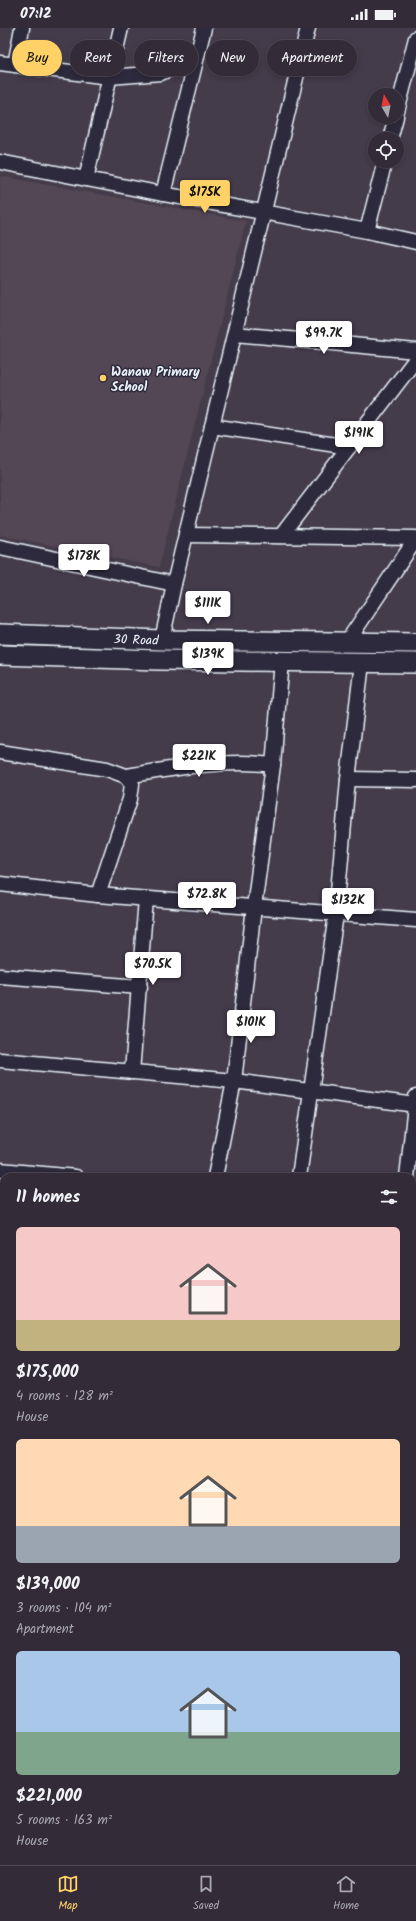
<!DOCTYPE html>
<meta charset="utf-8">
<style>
body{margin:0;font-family:Kalam,sans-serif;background:#3b3440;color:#f1f3f6;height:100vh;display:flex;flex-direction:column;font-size:15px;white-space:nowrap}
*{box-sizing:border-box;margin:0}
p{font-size:13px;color:#a9a7ae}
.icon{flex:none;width:22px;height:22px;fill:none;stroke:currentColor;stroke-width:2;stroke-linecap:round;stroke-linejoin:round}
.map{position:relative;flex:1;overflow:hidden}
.panel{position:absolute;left:0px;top:1145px;width:416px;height:692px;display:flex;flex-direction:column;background:#332c38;border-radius:12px 12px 0 0;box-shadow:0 2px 6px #0003,0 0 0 1px #4e4853}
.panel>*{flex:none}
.top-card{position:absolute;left:12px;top:12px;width:392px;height:36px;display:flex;gap:8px}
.needle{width:26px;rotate:350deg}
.buttons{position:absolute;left:368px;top:60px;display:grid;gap:8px}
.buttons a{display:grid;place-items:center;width:36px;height:36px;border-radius:50%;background:#332c38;box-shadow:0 2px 6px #0003,0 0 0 1px #4e4853;font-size:20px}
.price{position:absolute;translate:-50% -34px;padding:0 9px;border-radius:4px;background:#fff;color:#222;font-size:13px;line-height:26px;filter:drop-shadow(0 1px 2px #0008)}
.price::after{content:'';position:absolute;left:50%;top:24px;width:12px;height:9px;margin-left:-6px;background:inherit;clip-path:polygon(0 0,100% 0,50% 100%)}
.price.active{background:#ffd166;color:#111}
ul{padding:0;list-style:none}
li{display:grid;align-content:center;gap:8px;height:212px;padding:0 16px}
li span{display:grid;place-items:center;height:124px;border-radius:6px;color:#555}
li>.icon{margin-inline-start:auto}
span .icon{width:72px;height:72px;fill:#fffc;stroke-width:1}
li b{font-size:17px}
h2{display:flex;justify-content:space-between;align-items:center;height:48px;padding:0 16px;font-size:17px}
.pill{padding:0 14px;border-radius:18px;background:#332c38;box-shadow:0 2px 6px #0003,0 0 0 1px #4e4853;font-size:14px;line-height:36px}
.pill.active{background:#ffd166;color:#111}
.status{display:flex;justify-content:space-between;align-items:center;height:28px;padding:0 20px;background:#332c38;direction:ltr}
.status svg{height:11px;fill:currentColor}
.dock{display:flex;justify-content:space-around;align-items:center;height:56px;border-top:1px solid #4e4853;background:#332c38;font-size:11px;color:#a9a7ae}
.dock a{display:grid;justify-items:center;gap:2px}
.dock .active{color:#ffd166}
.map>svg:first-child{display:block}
.built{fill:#534755}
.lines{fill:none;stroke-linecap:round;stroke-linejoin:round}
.street-casing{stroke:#e8f1f8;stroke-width:17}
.secondary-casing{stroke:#e8f1f8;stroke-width:22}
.street{stroke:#2f2a3d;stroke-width:14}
.secondary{stroke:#2f2a3d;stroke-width:19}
.poi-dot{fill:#ffd166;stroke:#2f2a3d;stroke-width:1.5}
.labels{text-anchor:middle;stroke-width:3;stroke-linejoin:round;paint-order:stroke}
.poi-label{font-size:13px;font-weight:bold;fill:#e8f1f8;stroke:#2f2a3d;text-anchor:start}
.street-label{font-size:13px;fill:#e8f1f8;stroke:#2f2a3d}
</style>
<div class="status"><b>07:12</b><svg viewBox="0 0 49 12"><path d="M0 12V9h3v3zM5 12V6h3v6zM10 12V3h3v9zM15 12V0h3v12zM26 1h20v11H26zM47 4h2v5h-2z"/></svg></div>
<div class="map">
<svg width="416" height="1837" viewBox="0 0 416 1837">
<rect width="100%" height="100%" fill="#443b4b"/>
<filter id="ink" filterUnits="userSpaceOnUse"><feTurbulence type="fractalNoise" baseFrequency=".025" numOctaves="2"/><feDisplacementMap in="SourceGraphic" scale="8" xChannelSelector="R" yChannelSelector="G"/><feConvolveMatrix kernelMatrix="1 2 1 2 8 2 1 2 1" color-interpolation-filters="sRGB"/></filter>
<g filter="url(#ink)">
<path class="built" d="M0,148L246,193L159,539L0,507Z"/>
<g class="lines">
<g class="street-casing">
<g id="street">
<path d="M0,35L109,49L161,45L196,29"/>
<path d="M15,37L22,0"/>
<path d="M397,84L416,10"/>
<path d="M390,111L396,89"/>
<path d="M0,134L163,166L367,203L416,214"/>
<path d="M86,151L121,0"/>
<path d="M163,166L204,0"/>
<path d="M367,203L385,133"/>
<path d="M235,306L416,323"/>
<path d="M212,398L349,419"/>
<path d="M186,507L416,510"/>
<path d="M281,508L416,331"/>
<path d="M0,519L174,556"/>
<path d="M162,612L174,556L308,0"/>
<path d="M347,614L416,511"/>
<path d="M0,724L107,741L126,748L132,756L130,771L98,867"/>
<path d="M126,748C175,740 223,731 273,737"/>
<path d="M348,751L416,752"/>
<path d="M0,856L98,867L416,892"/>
<path d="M0,948L140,959"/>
<path d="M0,1032L234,1053L416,1077"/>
<path d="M132,1044L146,871"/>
<path d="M0,1142L76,1149"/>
<path d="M215,1149L234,1053L254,879L273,737L282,633"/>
<path d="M299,1149L336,886L348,751L362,635"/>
<path d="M407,1149L416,1069"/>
<path d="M412,1179H416"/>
<path d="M0,1247H4"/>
<path d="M412,1279L416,1280"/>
<path d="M415,1394H416"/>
<path d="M0,1406L4,1401"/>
<path d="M412,1481L416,1485"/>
<path d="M0,1510L4,1511"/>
<path d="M412,1596L416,1589"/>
<path d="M412,1614L416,1615"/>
<path d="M0,1640L4,1641"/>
<path d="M412,1742L416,1743"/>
<path d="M0,1788L4,1782"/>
<path d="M169,1833L194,1837"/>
<path d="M265,1837L268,1833"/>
</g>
</g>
<g class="secondary-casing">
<g id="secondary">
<path d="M0,606L162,612L416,615"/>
<path d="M0,627L159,632L416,635"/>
</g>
</g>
<use href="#street" class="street"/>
<use href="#secondary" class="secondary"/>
</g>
</g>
<circle class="poi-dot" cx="103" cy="350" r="4"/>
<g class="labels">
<g class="poi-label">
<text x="111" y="348">Wanaw Primary<tspan x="111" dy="15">School</tspan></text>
</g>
<g class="street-label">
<text transform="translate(136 611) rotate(2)" y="5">30 Road</text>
</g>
</g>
</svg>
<div class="buttons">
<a><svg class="needle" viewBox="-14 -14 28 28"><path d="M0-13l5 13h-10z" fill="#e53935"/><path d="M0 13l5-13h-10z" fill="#a9a7ae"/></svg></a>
<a><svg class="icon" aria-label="locate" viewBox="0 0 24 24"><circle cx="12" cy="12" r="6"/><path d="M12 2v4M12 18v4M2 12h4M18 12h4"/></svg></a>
</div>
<b class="price active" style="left:205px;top:186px">$175K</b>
<b class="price" style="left:324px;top:327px">$99.7K</b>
<b class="price" style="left:359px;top:427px">$191K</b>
<b class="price" style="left:84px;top:550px">$178K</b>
<b class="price" style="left:208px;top:597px">$111K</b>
<b class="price" style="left:208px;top:648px">$139K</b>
<b class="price" style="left:199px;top:750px">$221K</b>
<b class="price" style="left:207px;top:888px">$72.8K</b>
<b class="price" style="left:348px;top:894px">$132K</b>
<b class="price" style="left:153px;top:958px">$70.5K</b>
<b class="price" style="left:251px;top:1016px">$101K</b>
<div class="top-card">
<a class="pill active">Buy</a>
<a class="pill">Rent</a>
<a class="pill">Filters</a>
<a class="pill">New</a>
<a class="pill">Apartment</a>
</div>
<section class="panel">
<h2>11 homes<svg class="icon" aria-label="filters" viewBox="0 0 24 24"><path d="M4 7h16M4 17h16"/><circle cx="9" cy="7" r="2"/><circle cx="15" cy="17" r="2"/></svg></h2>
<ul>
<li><span style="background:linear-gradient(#f6c9c9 75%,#c2b280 0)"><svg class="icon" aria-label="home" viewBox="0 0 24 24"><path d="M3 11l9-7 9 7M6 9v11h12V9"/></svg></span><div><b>$175,000</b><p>4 rooms · 128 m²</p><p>House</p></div></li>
<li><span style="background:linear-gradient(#ffd9b3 70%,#9aa5b1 0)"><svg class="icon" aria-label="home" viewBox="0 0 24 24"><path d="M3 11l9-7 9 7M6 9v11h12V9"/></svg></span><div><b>$139,000</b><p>3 rooms · 104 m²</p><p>Apartment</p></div></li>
<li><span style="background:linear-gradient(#a9c7e8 65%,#7fa58c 0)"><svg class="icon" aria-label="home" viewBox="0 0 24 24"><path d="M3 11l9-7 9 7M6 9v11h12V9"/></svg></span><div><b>$221,000</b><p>5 rooms · 163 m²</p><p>House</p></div></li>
</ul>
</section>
</div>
<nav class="dock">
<a class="active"><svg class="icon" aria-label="map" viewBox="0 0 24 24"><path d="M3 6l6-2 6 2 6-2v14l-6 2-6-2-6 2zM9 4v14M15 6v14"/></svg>Map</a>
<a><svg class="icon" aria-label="saved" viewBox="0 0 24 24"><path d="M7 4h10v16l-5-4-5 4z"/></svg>Saved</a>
<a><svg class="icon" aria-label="home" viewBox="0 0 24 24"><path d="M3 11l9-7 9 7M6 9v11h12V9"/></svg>Home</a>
</nav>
